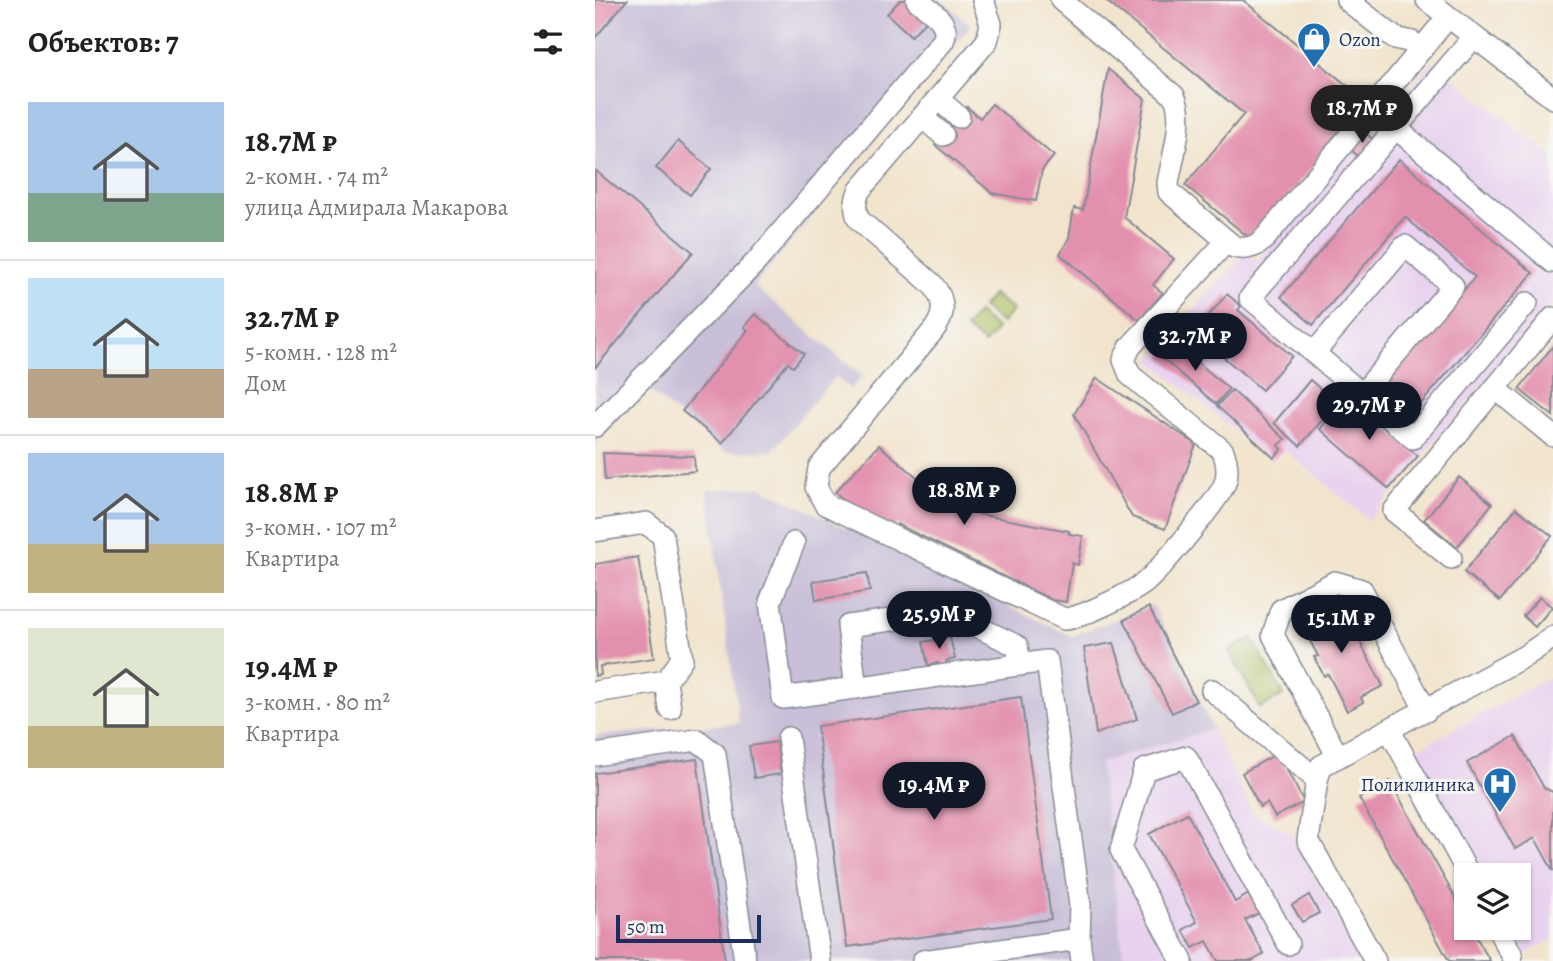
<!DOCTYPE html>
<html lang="ru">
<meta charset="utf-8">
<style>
body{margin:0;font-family:Alegreya,serif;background:#f6f6f6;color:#202124;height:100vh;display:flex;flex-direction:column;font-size:26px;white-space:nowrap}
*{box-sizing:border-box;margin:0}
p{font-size:23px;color:#757577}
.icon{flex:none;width:38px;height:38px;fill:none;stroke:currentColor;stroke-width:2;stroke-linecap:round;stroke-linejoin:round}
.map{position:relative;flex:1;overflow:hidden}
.drawer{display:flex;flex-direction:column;background:#fff;width:595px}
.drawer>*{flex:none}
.buttons{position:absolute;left:859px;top:863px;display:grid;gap:14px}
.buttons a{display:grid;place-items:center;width:77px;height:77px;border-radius:0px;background:#fff;box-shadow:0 2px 5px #0004;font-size:35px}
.scale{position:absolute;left:21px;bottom:18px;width:145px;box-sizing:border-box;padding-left:7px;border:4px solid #1b2f5e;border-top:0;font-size:19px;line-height:24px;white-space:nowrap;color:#1b2f5e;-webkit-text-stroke:5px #f6f6f2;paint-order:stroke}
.price{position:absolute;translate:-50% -60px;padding:0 16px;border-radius:24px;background:#111827;color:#fff;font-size:23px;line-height:46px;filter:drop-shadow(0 2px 4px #0008)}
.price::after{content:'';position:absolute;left:50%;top:42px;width:21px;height:16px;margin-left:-10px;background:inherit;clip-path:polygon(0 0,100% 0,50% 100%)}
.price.current{background:#222;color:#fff}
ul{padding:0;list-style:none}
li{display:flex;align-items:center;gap:21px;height:175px;padding:0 28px}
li+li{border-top:2px solid #e0e0e0}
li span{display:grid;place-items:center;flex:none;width:196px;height:140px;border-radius:0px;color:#555}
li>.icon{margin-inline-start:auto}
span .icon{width:84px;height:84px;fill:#fffc;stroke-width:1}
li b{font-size:30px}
h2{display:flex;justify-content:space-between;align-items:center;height:84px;padding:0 28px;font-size:30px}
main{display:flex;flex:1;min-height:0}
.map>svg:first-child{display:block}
.built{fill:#e8d2ef}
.industrial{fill:#c9bfd8}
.green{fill:#adbf63;stroke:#647760;stroke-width:2}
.building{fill:#e390ae}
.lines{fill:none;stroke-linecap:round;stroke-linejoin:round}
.minor-casing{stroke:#868a95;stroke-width:24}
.minor{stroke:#fff;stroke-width:21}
.labels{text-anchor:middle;stroke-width:6;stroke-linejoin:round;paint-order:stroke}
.poi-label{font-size:19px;fill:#1b2f5e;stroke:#f6f6f2;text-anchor:start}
</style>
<main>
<section class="drawer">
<h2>Объектов: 7<svg class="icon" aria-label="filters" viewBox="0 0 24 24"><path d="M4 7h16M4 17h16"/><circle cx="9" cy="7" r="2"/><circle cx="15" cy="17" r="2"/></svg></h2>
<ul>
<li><span style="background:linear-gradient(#a9c7e8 65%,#7fa58c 0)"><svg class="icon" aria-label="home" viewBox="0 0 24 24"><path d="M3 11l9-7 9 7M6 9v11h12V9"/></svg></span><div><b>18.7M ₽</b><p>2-комн. · 74 m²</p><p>улица Адмирала Макарова</p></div></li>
<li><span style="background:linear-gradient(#bfe0f5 65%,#b9a48a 0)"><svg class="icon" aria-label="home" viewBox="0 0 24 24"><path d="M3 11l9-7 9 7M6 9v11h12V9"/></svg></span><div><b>32.7M ₽</b><p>5-комн. · 128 m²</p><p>Дом</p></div></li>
<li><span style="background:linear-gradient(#a9c7e8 65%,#c2b280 0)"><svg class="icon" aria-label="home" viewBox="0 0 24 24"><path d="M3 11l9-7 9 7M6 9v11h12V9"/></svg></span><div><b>18.8M ₽</b><p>3-комн. · 107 m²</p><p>Квартира</p></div></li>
<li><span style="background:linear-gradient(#dfe7d0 70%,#c2b280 0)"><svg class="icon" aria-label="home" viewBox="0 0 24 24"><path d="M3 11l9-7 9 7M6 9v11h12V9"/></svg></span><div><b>19.4M ₽</b><p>3-комн. · 80 m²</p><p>Квартира</p></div></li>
</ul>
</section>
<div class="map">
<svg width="958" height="961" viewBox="0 0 958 961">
<rect width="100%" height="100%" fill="#f6f6f2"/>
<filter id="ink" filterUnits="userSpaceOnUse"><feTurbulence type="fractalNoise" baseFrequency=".0143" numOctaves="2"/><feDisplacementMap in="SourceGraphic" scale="14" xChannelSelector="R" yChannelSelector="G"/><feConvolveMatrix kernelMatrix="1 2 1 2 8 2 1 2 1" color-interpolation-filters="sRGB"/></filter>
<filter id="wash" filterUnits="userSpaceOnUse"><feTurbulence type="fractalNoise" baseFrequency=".00686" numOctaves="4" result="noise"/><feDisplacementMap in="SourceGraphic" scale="28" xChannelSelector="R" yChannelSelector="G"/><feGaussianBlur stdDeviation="1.57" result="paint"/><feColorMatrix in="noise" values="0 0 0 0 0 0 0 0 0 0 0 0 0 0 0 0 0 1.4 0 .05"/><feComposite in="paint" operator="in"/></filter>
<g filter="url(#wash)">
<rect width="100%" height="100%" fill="#f2e4cc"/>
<g class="built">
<path d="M837,61L958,157V301L774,520L690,450L677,461L554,360L651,253L662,261L769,132L775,136Z"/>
<path d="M958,675V939L929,955L914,928H924V875H885L817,752Z"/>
<path d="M618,729L657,812L697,834L765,961H529L505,763Z"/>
</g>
<g class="industrial">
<path d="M0,0H346L376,25L159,286L267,376L256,389L240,376L177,451L130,452L50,387L0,444Z"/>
<path d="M165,487L477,636L558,605L618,729L505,763L529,961H0V736L144,723L112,490Z"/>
</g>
<g class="green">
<path d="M398,294L418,310L407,323L387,307Z"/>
<path d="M383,313L402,329L390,344L370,328Z"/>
<path d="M657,638L689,695L665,708L634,651Z"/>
</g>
<g id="blocks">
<g class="building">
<path d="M0,0H32L0,38Z"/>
<path d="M305,0H314L334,18L316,36L292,14Z"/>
<path d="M510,0H648L772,102L657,240L590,185L649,114Z"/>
<path d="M513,69L550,99L529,217L579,259L558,285L568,293L544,320L465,254L474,238L479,208L488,210Z"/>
<path d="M397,104L459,156L447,170L441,201L397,193L340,145L372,107L385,118Z"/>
<path d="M769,132L780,141L765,158L755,149Z"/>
<path d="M83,141L116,169L95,195L61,168Z"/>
<path d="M804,159L938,273L819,412L788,385L880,277L810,217L718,325L686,297Z"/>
<path d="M0,170L98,252L0,368Z"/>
<path d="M632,294L646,306L643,310L697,356L667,390L612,343L609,348L596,336Z"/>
<path d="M160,314L209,354L198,367L193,363L127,443L87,411L153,330L149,327Z"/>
<path d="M579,342L634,389L621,404L566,357Z"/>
<path d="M958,346V416L924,389Z"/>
<path d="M502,378L601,444L570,529L537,517L479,414Z"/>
<path d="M715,380L742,403L705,446L679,423Z"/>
<path d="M637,390L690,439L683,446L687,449L679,458L622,406Z"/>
<path d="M754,396L823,456L794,489L725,429Z"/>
<path d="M284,445L361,510L474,531V534L488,536L483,565L477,563L471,602L457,600L302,524L300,529L252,503L240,492Z"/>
<path d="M8,453L99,456L100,471L10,480Z"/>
<path d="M864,477L897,504L862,547L829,520Z"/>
<path d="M921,508L957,536L905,601L869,572Z"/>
<path d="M43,557L59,658L5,666L6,675L0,676V564Z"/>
<path d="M272,573L275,591L221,600L218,581Z"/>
<path d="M945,597L957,607L940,627L928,616Z"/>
<path d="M744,602L788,686L766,697L768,702L752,711L733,674L729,676L719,657L723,656L703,618L720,610L722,614Z"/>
<path d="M554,607L601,701L577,713L529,620Z"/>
<path d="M355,637L360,659L351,661L352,665L344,667L343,663L333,665L328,642Z"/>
<path d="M519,643L542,719L501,734L489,648Z"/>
<path d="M426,697L456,919L252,947L222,726Z"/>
<path d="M920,736L949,788L958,792V871L940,838L920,849L872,763Z"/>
<path d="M182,742L186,774L159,778L154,746Z"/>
<path d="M683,753L709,802L680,817L672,803L665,807L647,773Z"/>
<path d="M102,759L130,961H0V773Z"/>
<path d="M795,781L872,919V928H876L895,961H854L764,798Z"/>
<path d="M592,813L640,902L659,891L670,910L650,920L669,954L657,961H623L612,941L598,948L588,930L602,922L554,834Z"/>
<path d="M714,895L724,913L707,922L697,905Z"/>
</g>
</g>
</g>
<g filter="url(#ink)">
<use href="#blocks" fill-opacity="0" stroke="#868a95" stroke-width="2"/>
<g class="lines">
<g class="minor-casing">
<g id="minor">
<path d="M388,0L396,24L392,41L264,191C260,202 259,210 264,220L337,284C350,299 351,315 338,331L224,468L221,487L230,504L469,619C484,619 534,594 548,584C562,574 625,498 630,483C634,472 632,462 628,451L535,375L529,360L535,347L632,241"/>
<path d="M466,0L579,96C591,117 577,159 573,183L574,192L639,247C651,250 662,247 670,238L853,17"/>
<path d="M752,0L800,38L817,42L827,49"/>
<path d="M832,0L958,98"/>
<path d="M879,37L655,298L818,438L932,303"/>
<path d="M343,99L364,117"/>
<path d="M327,117L348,135"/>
<path d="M801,128L958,262"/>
<path d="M719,353L810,246L858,286L767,394"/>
<path d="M900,388L958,436"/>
<path d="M0,426L161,262L348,41C357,22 335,11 322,0"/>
<path d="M0,531L51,523L68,536L87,659L71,681L75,709"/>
<path d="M199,543L175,602L188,698L452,661L485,905L484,939L328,961"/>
<path d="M856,558L799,511L958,318"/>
<path d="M261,688L253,626L352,612L422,646L425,665"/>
<path d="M617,690L722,780"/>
<path d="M0,692L71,681"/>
<path d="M795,731L874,875"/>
<path d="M193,738L225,961"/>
<path d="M0,755L102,740L120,754L150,961"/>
<path d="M743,757L678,635L686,610L740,582L767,590L831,711"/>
<path d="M902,928L917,955"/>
<path d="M484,939L487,961"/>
<path d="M587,961L526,850L549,770L591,757L693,944"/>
<path d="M780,961L713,840L722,780L726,766L930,656L958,637"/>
</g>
</g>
<use href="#minor" class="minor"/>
</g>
</g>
<defs>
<g id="shop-pin" transform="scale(1.75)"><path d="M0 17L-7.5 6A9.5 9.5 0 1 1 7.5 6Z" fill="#1f6fb2" stroke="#f6f6f2"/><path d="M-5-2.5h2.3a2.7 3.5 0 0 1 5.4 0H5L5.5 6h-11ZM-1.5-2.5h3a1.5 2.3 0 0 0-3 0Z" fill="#fff"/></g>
<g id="hospital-pin" transform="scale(1.75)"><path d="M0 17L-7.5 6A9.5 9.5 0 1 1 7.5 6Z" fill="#1f6fb2" stroke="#f6f6f2"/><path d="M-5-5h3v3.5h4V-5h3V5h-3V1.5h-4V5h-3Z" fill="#fff"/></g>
</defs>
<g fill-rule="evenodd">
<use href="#shop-pin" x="719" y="39"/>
<use href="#hospital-pin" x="905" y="784"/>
</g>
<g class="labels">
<g class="poi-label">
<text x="744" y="46">Ozon</text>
<text x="880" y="791" text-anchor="end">Поликлиника</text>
</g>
</g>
</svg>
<div class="buttons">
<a><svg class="icon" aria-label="layers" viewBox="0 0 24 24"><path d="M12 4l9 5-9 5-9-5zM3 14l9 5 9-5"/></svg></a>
</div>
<div class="scale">50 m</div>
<b class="price current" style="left:767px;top:145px">18.7M ₽</b>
<b class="price" style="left:600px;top:373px">32.7M ₽</b>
<b class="price" style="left:774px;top:442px">29.7M ₽</b>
<b class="price" style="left:369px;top:527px">18.8M ₽</b>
<b class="price" style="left:344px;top:651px">25.9M ₽</b>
<b class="price" style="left:746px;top:655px">15.1M ₽</b>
<b class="price" style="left:339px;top:822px">19.4M ₽</b>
</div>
</main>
